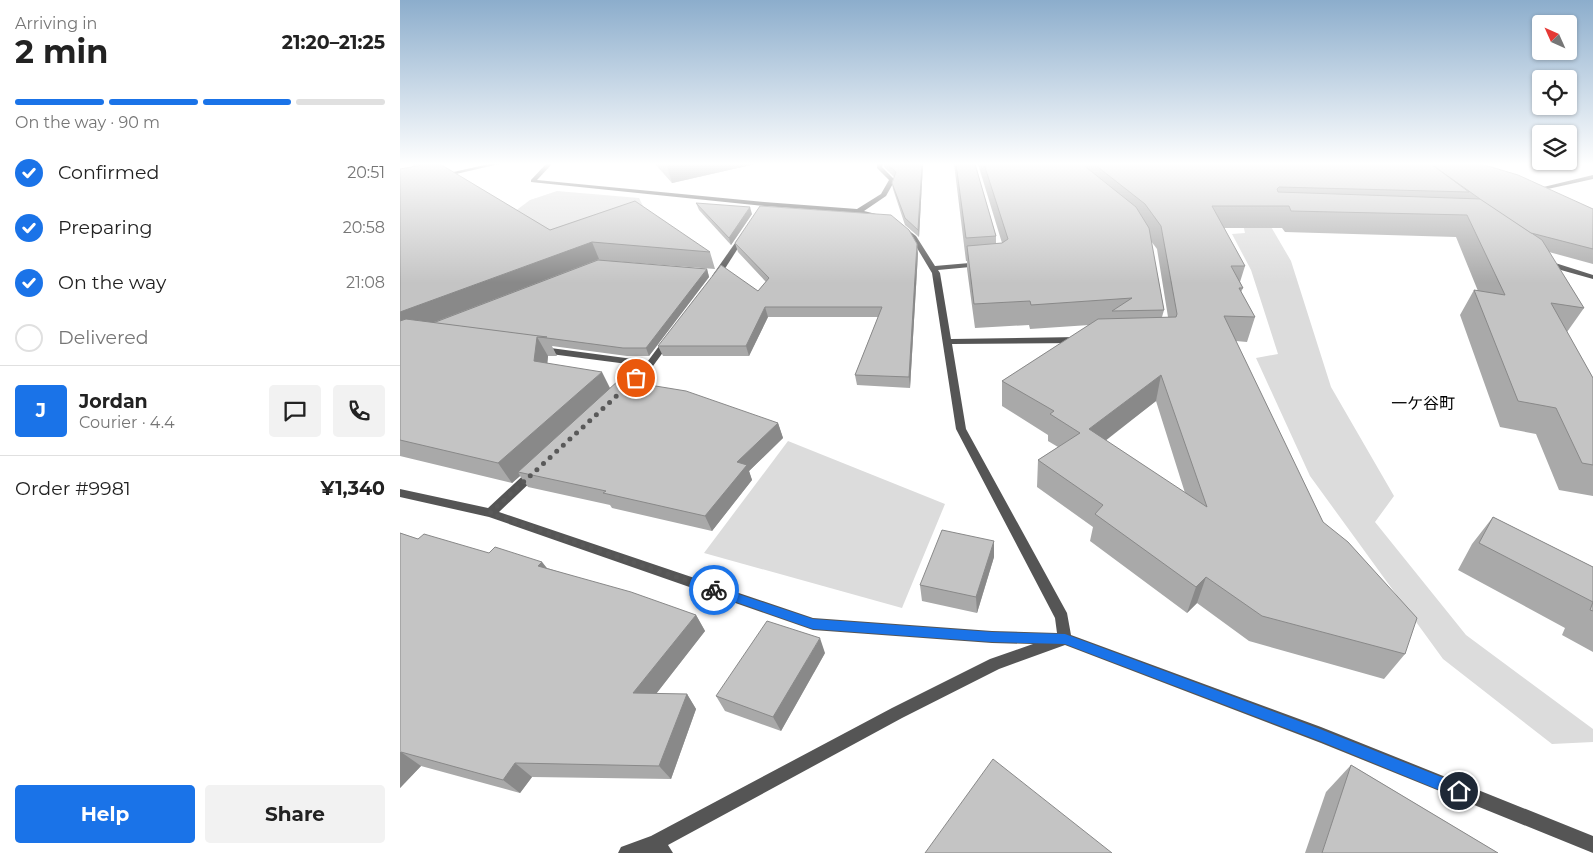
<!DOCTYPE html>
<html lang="en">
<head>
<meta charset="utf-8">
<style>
	body { margin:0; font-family:Montserrat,"Noto Sans JP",sans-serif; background:#f2f2f2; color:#222; height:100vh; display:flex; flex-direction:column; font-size:19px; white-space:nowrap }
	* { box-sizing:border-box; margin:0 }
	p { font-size:16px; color:#767676 }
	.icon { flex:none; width:28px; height:28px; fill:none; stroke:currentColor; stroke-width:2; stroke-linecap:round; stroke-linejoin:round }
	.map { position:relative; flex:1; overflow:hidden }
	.panel { display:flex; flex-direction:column; background:#fff; width:400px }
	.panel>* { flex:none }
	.needle { width:32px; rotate:315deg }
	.buttons { position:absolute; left:1132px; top:15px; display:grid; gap:10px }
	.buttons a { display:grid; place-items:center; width:45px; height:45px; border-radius:5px; background:#fff; box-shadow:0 1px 4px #0004; font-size:25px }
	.pin { position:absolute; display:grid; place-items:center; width:42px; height:42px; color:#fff; margin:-21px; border:2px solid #fff; border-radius:50%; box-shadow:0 1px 5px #0007 }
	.courier { position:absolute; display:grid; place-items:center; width:50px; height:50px; margin:-25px; border:4px solid #1a73e8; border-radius:50%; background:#fff; color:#222; box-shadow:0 1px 6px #0007 }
	.head em { font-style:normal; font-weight:700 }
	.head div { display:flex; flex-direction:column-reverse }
	.head { display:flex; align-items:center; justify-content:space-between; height:85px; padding:0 15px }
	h1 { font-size:32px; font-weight:700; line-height:38px }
	.bar { display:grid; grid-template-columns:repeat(4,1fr); gap:8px 5px; align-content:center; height:60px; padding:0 15px }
	.bar i { height:6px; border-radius:4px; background:#e0e0e0 }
	.bar .selected { background:#1a73e8 }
	.bar p { grid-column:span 4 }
	.line { display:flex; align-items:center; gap:12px; padding:0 15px; border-top:1px solid #e0e0e0 }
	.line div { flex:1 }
	.round { display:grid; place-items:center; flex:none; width:52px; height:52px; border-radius:5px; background:#f2f2f2 }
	ol { padding:0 15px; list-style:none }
	li { display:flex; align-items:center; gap:15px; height:55px }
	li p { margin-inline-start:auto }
	li .icon { padding:5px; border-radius:50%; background:#1a73e8; color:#fff; stroke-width:4 }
	li:last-child { color:#767676 }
	li i { width:28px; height:28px; border:2px solid #e0e0e0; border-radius:50% }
	.button { display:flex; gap:10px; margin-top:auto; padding:10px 15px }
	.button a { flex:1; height:58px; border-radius:5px; background:#1a73e8; color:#fff; font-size:20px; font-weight:700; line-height:58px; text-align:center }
	.button a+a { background:#f2f2f2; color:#222 }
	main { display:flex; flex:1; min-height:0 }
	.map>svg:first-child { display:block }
</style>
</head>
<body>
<main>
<section class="panel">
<div class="head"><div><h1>2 min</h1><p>Arriving in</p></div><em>21:20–21:25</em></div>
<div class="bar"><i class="selected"></i><i class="selected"></i><i class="selected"></i><i></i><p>On the way · 90 m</p></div>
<ol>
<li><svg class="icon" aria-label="check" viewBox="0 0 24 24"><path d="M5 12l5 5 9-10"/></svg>Confirmed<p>20:51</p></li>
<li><svg class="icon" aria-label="check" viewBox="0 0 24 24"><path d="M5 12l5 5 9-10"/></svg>Preparing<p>20:58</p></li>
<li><svg class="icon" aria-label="check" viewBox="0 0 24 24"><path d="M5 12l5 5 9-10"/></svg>On the way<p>21:08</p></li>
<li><i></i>Delivered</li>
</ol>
<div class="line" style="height:90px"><b class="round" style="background:#1a73e8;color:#fff">J</b><div><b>Jordan</b><p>Courier · 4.4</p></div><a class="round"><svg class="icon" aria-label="chat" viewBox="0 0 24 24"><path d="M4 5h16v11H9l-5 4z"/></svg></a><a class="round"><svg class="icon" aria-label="phone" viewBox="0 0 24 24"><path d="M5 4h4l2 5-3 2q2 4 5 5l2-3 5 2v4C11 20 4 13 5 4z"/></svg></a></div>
<div class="line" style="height:65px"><div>Order #9981</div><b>¥1,340</b></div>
<div class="button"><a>Help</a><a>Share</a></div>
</section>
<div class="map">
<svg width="1193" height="853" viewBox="0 0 1193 853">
	<rect width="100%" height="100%" fill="#fff"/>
	<g fill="#dcdcdc">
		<path d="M 157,191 L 239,198 L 244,208 L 0,298 L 130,200 Z"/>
		<path d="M 852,194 L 891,261 L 931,387 L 994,496 L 975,522 L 1066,635 L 1193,729 L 1193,742 L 1152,744 L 1043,659 L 910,476 L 856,358 L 878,354 L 851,270 L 832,234 L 845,233 L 837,198 Z"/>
		<path d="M 388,441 L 545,504 L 502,608 L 304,553 Z"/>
	</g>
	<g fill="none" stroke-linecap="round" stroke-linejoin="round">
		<g fill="#555" fill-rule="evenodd">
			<path d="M 89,164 L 99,164 L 43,177 L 40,175 Z"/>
			<path d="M 146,164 L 152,164 L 137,180 L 364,202 L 457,209 L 481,194 L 489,180 L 477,168 L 477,164 L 483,164 L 482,167 L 495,180 L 486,196 L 464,211 L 484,216 L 485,217 L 482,219 L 458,213 L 364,206 L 131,182 L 131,180 Z"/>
			<path d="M 1193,175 L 1193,179 L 1134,192 L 1131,190 Z"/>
			<path d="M 503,226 L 516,236 L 535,266 L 581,262 L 585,264 L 581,266 L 538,270 L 540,273 L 551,339 L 679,337 L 683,340 L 679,343 L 552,344 L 566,429 L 667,613 L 671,635 L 921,727 L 1193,836 L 1193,853 L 921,743 L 665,645 L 599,669 L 502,718 L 268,845 L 273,853 L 218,853 L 221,847 L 251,836 L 492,708 L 590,659 L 633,644 L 592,643 L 413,630 L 89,517 L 0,497 L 0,489 L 88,508 L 129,470 L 137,470 L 138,473 L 137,476 L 99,512 L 413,618 L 592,631 L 657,633 L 655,618 L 556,429 L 532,273 L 511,238 L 500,228 Z"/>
			<path d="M 342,233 L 347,234 L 319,278 L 313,278 L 312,276 Z"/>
			<path d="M 1143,261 L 1149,261 L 1193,275 L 1193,279 L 1143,265 Z"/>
			<path d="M 268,337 L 272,340 L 253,366 L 226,392 L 223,393 L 218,390 L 220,388 L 243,366 L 143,353 L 139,350 L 143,347 L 248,361 L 265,338 Z"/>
		</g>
	</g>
	<g fill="#a9a9a9" fill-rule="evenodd">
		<path d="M 255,164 L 355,164 L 272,183 Z"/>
		<path d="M 484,164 L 523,164 L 519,237 L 505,225 L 493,189 L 492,183 L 494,177 L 484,167 Z"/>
		<path d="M 554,164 L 575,164 L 596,236 L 596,243 L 602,243 L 578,164 L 1081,164 L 1193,209 L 1193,264 L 1149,252 L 1184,308 L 1167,332 L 1193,378 L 1193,496 L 1159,490 L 1136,434 L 1100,427 L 1060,315 L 1074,290 L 1078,291 L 1056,237 L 885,232 L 882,228 L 824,228 L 845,266 L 840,282 L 843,288 L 841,292 L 855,317 L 847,342 L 836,341 L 923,522 L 1005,654 L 984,679 L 849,641 L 797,603 L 787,613 L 690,541 L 693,527 L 637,487 L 638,460 L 658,447 L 648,441 L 648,435 L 602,406 L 602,381 L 689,325 L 630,329 L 629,325 L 575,328 L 567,269 L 567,261 L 566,261 ZM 751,241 L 757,249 L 768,317 L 762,317 L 764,310 ZM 756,401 L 785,493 L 705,440 Z"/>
		<path d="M 0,169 L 150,230 L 310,252 L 315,269 L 198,260 L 307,269 L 309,277 L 249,356 L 227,356 L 152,346 L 157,356 L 148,356 L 147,363 L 210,388 L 378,423 L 383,438 L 349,471 L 352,480 L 312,531 L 212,508 L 210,505 L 128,487 L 120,476 L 112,483 L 0,456 Z"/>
		<path d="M 296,203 L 352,214 L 331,245 L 299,210 Z"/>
		<path d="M 335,243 L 518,253 L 510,388 L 457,385 L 455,375 L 478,317 L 368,317 L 349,356 L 263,356 L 258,346 L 358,291 L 366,282 L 338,252 Z"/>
		<path d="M 1093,517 L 1193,567 L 1193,652 L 1162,635 L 1165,628 L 1058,570 L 1072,544 Z"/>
		<path d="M 0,533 L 18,539 L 89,553 L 142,562 L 147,568 L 296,615 L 305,631 L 256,694 L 287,694 L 296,709 L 271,779 L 132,777 L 120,793 L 21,766 L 0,788 Z"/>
		<path d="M 594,541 L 594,557 L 577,613 L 522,601 L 520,585 Z"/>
		<path d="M 425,653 L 381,731 L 325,711 L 316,696 Z"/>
		<path d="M 951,765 L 1098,853 L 905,853 L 926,792 Z"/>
	</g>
	<g fill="#898989">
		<path d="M 273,164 L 355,164 L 272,183 L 267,165 Z"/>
		<path d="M 522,164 L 523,164 L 519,237 L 518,230 Z"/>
		<path d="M 350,207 L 352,214 L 331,245 L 329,238 Z"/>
		<path d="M 192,242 L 199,259 L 0,335 L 0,312 Z"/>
		<path d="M 517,244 L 518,253 L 510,388 L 509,377 Z"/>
		<path d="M 307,269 L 309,277 L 249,356 L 246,348 Z"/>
		<path d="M 365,307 L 368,317 L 349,356 L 346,346 Z"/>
		<path d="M 137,337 L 148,356 L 146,380 L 134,361 Z"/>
		<path d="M 202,372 L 212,392 L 118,472 L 120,476 L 112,483 L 98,463 Z"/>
		<path d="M 761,375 L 756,401 L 686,456 L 689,429 Z"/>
		<path d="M 378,423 L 383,438 L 349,471 L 352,480 L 312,531 L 305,516 L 337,462 Z"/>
		<path d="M 594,541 L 594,557 L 577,613 L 576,597 Z"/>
		<path d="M 142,562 L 154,578 L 138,566 Z"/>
		<path d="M 806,577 L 797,603 L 787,613 L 796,587 Z"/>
		<path d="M 296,615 L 305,631 L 245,708 L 233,693 Z"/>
		<path d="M 420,638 L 425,653 L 381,731 L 373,717 Z"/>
		<path d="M 287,694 L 296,709 L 271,779 L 259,766 Z"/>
		<path d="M 1,752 L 21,766 L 0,788 L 0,753 Z"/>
		<path d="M 115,763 L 132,777 L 120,793 L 103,780 Z"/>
	</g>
	<g fill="#c4c4c4" stroke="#898989" fill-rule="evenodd">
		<path d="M 16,164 L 30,164 L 12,167 Z"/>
		<path d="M 30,164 L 40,164 L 150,230 L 235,201 L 310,252 L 192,242 L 0,312 L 0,169 Z"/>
		<path d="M 487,164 L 522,164 L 518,230 L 505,218 L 492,183 L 496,172 Z"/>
		<path d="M 556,164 L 575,164 L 596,236 L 566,238 Z"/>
		<path d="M 584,164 L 682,164 L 736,207 L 749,228 L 764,310 L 712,311 L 732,298 L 631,305 L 630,301 L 574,304 L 567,246 L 602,243 L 608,239 Z"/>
		<path d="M 694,164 L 1031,164 L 1069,192 L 879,187 L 877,189 L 878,192 L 1081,199 L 1142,240 L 1184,308 L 1151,303 L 1193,378 L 1193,465 L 1182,463 L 1156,408 L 1118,401 L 1074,290 L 1105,295 L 1067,215 L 891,211 L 889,206 L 812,206 L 845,266 L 831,266 L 843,288 L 839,288 L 855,317 L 824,316 L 923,522 L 948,542 L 1017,618 L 1005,654 L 862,616 L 806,577 L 796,587 L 695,514 L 703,505 L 638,460 L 680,433 L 650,414 L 654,411 L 602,381 L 698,319 L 776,317 L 777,314 L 761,226 L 745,204 ZM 761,375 L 807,507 L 689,429 Z"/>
		<path d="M 1031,164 L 1081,164 L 1118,175 L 1193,209 L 1193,249 L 1131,233 L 1080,199 Z"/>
		<path d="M 296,203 L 350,207 L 329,238 Z"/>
		<path d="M 360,206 L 491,215 L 509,230 L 517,244 L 509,377 L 455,375 L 482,307 L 365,307 L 346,346 L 258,346 L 321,265 L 358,291 L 369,278 L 335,243 Z"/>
		<path d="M 198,260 L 307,269 L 246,348 L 223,348 L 33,323 Z"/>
		<path d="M 6,319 L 147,337 L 137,337 L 134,361 L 202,372 L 98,463 L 0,440 L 0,321 Z"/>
		<path d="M 219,380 L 286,391 L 378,423 L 337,462 L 347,465 L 305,516 L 203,493 L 206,491 L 118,472 Z"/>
		<path d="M 1093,517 L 1193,567 L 1193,611 L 1190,610 L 1193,602 L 1079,543 Z"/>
		<path d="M 542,530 L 594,541 L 576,597 L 520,585 Z"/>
		<path d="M 0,533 L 18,539 L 24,534 L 89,553 L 95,547 L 142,562 L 138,566 L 231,592 L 296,615 L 233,693 L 287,694 L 259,766 L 115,763 L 103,780 L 1,752 L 0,753 Z"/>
		<path d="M 367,621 L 420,638 L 373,717 L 316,696 Z"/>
		<path d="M 593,759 L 712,853 L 525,853 Z"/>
		<path d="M 951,765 L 1098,853 L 922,853 Z"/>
	</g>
	<linearGradient id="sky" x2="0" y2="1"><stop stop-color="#8cadcc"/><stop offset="0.58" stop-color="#fff"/><stop offset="1" stop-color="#fff" stop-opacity="0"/></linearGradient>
	<rect width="1193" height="283" fill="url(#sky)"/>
	<path fill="#1a73e8" d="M 314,586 L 413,619 L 592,632 L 665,634 L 920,729 L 1064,786 L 1066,791 L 1064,796 L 1059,798 L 920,741 L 665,644 L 592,642 L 413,629 L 310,593 L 309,590 L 310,587 Z"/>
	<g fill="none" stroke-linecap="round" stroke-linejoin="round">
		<path stroke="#595959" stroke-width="5" stroke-dasharray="0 9" d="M 236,378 L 90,513 L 314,590"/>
	</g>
	<g text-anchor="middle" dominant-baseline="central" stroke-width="5" stroke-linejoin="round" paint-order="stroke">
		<g font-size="16" fill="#000" stroke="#fff">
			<text x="1023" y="403">一ケ谷町</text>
		</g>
	</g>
</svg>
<div class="buttons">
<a><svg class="needle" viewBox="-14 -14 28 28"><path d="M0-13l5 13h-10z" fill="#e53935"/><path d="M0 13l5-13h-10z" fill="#767676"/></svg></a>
<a><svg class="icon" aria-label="locate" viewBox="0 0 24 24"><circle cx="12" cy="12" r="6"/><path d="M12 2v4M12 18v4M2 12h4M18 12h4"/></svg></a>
<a><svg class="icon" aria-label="layers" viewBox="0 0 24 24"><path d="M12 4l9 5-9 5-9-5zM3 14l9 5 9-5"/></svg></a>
</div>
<div class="pin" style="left:236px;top:378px;background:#ea580c"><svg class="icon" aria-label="bag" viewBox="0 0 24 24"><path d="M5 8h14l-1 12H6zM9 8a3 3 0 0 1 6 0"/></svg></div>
<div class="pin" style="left:1059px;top:791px;background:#1f2937"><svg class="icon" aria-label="home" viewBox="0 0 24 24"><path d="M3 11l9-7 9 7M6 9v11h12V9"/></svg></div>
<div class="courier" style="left:314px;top:590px"><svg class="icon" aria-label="bike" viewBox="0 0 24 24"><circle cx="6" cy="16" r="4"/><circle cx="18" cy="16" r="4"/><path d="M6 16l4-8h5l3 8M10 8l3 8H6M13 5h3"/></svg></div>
</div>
</main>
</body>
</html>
